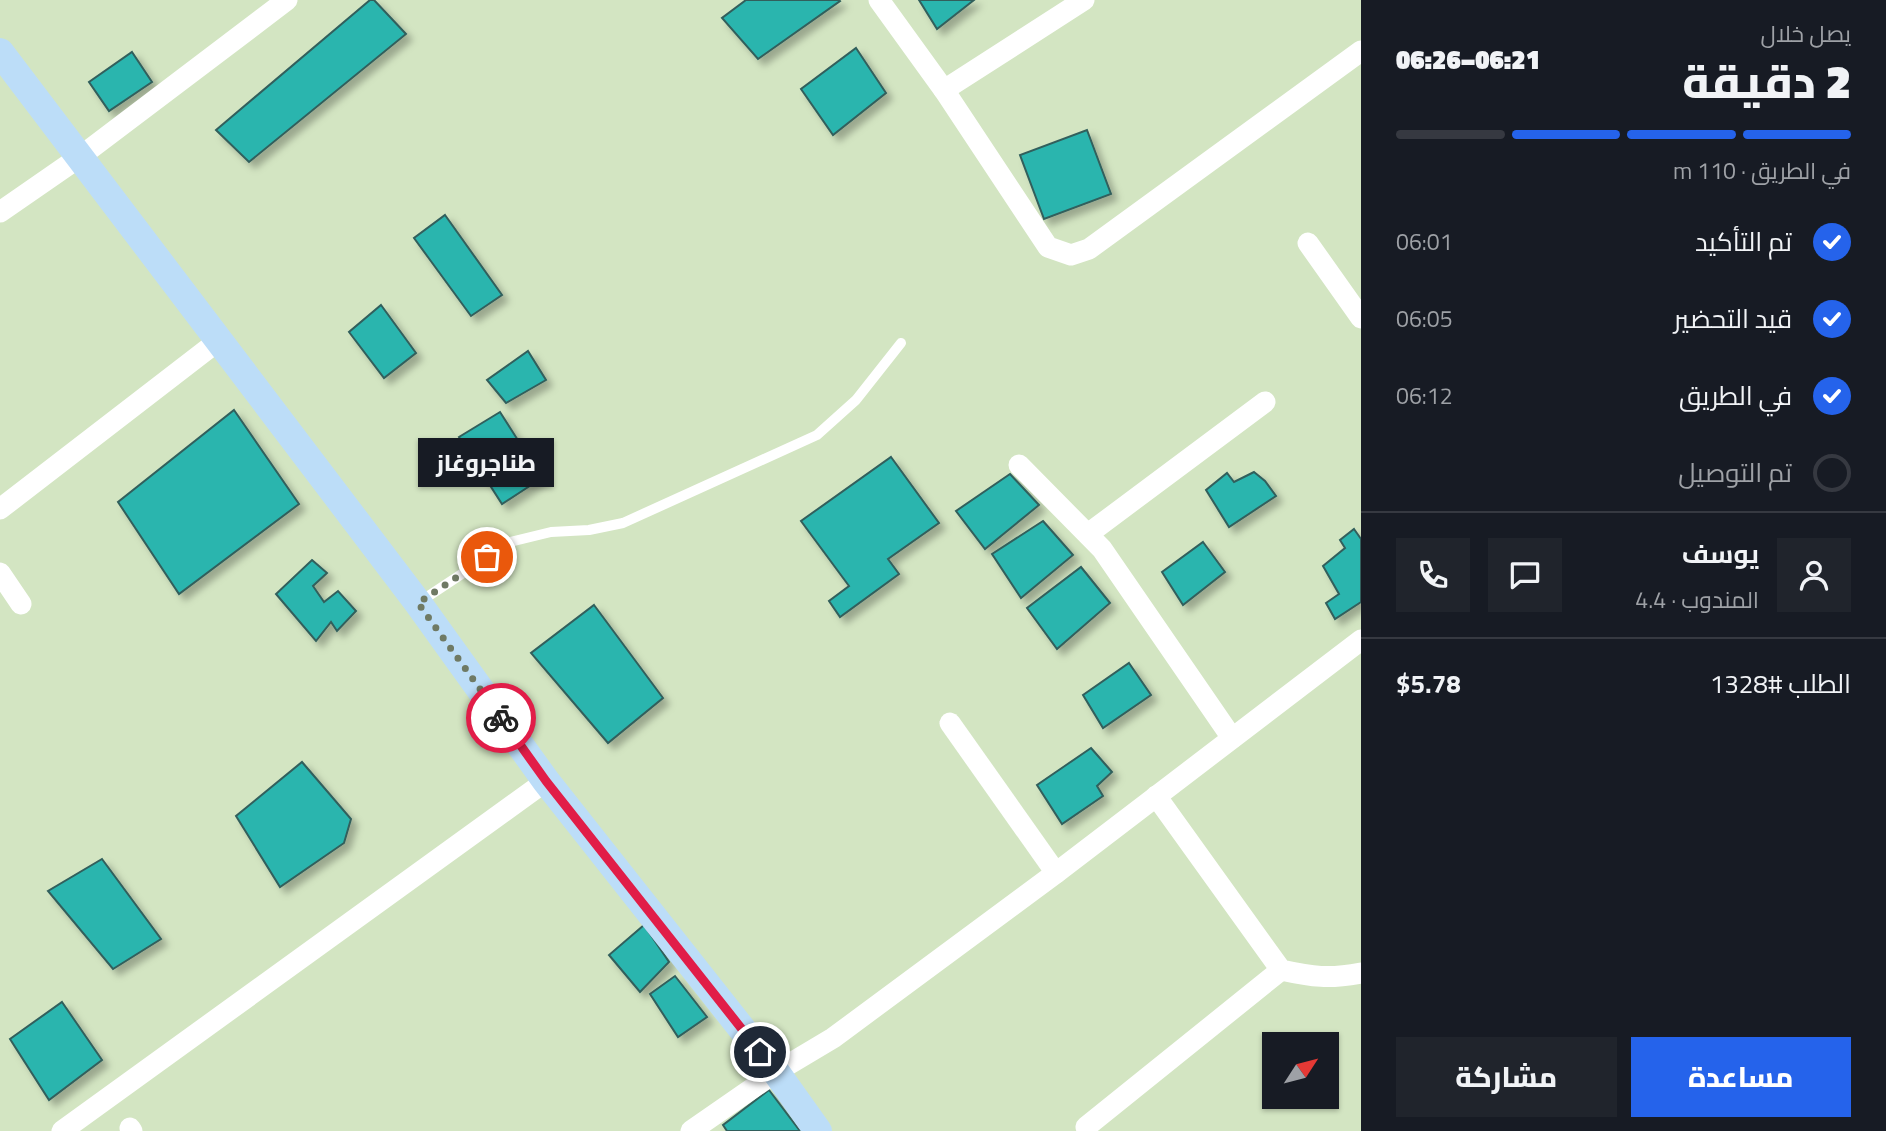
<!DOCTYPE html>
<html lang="ar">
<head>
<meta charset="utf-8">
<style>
	body { margin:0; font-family:"Titillium Web",Cairo,sans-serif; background:#20242c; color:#f1f3f6; direction:rtl; height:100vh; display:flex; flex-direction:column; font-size:26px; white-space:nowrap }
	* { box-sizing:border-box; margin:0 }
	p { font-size:23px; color:#9ea1a6 }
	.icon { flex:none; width:38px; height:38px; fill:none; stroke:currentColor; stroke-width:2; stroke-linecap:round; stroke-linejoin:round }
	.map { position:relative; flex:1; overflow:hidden; direction:ltr }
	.sheet { display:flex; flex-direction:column; background:#171b24; width:525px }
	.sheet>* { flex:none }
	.needle { width:46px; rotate:54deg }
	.fabs { position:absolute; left:1262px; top:1032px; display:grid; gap:14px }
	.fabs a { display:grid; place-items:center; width:77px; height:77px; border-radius:0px; background:#171b24; box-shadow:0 2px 5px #0004; font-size:35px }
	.pin { position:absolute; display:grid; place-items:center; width:60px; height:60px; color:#fff; margin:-30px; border:4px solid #fff; border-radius:50%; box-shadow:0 2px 7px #0007 }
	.courier { position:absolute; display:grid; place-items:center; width:70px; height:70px; margin:-35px; border:5px solid #e11d48; border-radius:50%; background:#fff; color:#222; box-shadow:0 2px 9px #0007 }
	.bubble { position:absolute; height:49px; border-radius:0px; background:#171b24; box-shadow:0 2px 5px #0004; font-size:23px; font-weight:800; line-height:49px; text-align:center; direction:rtl }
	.overview em { font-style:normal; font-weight:800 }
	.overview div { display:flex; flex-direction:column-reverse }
	.overview { display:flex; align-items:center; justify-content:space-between; height:119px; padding:0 35px }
	h1 { font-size:46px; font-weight:800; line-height:52px }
	.bar { display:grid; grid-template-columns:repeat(4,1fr); gap:10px 7px; align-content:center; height:84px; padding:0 35px }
	.bar i { height:9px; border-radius:5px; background:#363941 }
	.bar .current { background:#2563eb }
	.bar p { grid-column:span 4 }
	.line { display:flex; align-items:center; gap:18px; padding:0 35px; border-top:2px solid #363941 }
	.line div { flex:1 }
	.round { display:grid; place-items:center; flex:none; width:74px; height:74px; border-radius:0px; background:#20242c }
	ol { padding:0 35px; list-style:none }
	li { display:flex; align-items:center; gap:21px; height:77px }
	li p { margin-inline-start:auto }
	li .icon { padding:7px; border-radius:50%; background:#2563eb; color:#fff; stroke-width:4 }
	li:last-child { color:#9ea1a6 }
	li i { width:38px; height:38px; border:4px solid #363941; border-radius:50% }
	.action { display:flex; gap:14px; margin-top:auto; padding:14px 35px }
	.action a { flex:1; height:80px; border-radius:0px; background:#2563eb; color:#fff; font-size:28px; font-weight:800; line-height:80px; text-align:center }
	.action a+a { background:#20242c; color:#f1f3f6 }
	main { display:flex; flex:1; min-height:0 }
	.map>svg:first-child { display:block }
</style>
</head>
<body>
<main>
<section class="sheet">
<div class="overview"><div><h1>2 دقيقة</h1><p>يصل خلال</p></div><em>06:21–06:26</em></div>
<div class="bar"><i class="current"></i><i class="current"></i><i class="current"></i><i></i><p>في الطريق · 110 m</p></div>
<ol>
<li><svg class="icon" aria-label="check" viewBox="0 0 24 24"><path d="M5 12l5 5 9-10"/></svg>تم التأكيد<p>06:01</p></li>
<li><svg class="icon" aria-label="check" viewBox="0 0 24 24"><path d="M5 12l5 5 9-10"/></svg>قيد التحضير<p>06:05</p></li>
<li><svg class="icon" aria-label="check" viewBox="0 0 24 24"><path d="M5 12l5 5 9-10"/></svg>في الطريق<p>06:12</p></li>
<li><i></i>تم التوصيل</li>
</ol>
<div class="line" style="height:126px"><a class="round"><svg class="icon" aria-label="person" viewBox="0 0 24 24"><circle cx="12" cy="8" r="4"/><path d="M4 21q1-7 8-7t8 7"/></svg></a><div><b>يوسف</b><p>المندوب · 4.4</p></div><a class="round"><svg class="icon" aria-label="chat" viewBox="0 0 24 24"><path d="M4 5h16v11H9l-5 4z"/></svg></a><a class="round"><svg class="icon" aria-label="phone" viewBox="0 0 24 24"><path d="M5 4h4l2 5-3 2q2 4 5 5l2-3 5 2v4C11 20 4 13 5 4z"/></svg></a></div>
<div class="line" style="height:91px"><div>الطلب #1328</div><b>$5.78</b></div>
<div class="action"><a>مساعدة</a><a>مشاركة</a></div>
</section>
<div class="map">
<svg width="1361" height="1131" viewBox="0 0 1361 1131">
	<defs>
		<filter id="shadow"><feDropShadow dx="6" dy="6" stdDeviation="3.5" flood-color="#0004"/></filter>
	</defs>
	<rect width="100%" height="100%" fill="#d3e5c2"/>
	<g fill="#2ab5ae" stroke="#315f5c" stroke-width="2" filter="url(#shadow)">
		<path d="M 370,0 L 374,0 L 406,34 L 249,162 L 216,130 Z"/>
		<path d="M 746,0 L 839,0 L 840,1 L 758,59 L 722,18 Z"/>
		<path d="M 919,0 L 974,0 L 937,29 Z"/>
		<path d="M 856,48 L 886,93 L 833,135 L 801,89 Z"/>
		<path d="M 132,52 L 152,82 L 109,111 L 89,82 Z"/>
		<path d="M 1087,130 L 1111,194 L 1044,219 L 1020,155 Z"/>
		<path d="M 445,215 L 502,295 L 471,316 L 414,238 Z"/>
		<path d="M 381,305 L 416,353 L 384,378 L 349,332 Z"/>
		<path d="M 528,351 L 546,380 L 506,403 L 487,380 Z"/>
		<path d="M 234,410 L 299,504 L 179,594 L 118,502 Z"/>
		<path d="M 500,412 L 542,478 L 502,504 L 459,437 Z"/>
		<path d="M 891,457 L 939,523 L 888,559 L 899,574 L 840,617 L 829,601 L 849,586 L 801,521 Z"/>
		<path d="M 1254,472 L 1265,481 L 1276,496 L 1229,527 L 1206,490 L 1227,473 L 1234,482 Z"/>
		<path d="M 1010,474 L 1039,505 L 985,549 L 956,511 Z"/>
		<path d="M 1043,521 L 1073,555 L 1021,598 L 992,554 Z"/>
		<path d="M 1354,529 L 1361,539 L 1361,602 L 1335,619 L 1326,603 L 1339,594 L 1323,566 L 1345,548 L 1340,540 Z"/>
		<path d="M 1203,542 L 1225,572 L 1183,605 L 1162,572 Z"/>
		<path d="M 312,560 L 327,573 L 313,586 L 324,602 L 338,591 L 356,611 L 337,631 L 331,622 L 316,641 L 276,594 Z"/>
		<path d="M 1081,567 L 1110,603 L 1057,649 L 1027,608 Z"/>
		<path d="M 594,605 L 663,698 L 608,743 L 531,653 Z"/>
		<path d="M 1129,663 L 1151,695 L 1103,728 L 1083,695 Z"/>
		<path d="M 1091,748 L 1112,772 L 1097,786 L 1103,796 L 1062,824 L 1037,785 Z"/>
		<path d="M 302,762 L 351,819 L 344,843 L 280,887 L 236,816 Z"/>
		<path d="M 102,859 L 161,939 L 113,969 L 48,891 Z"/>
		<path d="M 644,925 L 669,962 L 640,992 L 609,955 Z"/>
		<path d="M 675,976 L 707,1017 L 678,1037 L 650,994 Z"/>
		<path d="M 62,1002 L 102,1060 L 49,1100 L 10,1039 Z"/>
		<path d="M 769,1090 L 800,1131 L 727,1131 L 723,1125 Z"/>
	</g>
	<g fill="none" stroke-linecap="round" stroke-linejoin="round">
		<path stroke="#fff" stroke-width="10" d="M 418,603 L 510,542 L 551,532 L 589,530 L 623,523 L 817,435 L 856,400 L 901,343"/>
		<g stroke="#fff" stroke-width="21">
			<path d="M 879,0 L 944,90 L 1048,247 L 1071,255 L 1089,249 L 1361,51"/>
			<path d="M 944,90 L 1084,0"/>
			<path d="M 0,212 L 81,156 L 287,0"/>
			<path d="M 1308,243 L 1361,318"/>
			<path d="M 1019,465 L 1102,549 L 1232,738"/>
			<path d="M 0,509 L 218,341"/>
			<path d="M 1088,534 L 1265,402"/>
			<path d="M 0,573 L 21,604"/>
			<path d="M 950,723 L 1056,873"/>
			<path d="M 1156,796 L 1281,970 C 1313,977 1329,979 1361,973"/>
			<path d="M 1086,1127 L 1281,970"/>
			<path d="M 130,1128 L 132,1131"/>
			<path d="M 62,1131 L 546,781"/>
			<path d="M 691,1131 L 776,1072 L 833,1038 L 1056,873 L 1361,640"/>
		</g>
		<path stroke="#bcddf8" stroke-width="28" d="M 0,52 L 418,603 L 546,781 L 776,1072 L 818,1131"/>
	</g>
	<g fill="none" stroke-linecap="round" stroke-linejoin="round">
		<path stroke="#6f7a64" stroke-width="7" stroke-dasharray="0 12.6" d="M 487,557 L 418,603 L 501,718"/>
		<path stroke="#e11d48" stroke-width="9" d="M 501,718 L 546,781 L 760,1052"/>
	</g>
</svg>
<div class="fabs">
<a><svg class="needle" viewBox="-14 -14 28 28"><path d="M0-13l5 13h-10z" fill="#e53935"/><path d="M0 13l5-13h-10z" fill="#9ea1a6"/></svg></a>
</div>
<div class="pin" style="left:487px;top:557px;background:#ea580c"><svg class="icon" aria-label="bag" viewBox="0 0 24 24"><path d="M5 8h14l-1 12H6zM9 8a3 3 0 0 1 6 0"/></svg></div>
<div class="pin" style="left:760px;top:1052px;background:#1f2937"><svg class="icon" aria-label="home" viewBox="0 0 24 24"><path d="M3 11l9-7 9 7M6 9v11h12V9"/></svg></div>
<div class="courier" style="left:501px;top:718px"><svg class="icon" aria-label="bike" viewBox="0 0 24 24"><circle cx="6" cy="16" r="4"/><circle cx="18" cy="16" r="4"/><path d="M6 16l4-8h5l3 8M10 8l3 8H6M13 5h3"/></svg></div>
<div class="bubble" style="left:418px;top:438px;width:136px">طناجروغاز</div>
</div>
</main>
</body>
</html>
